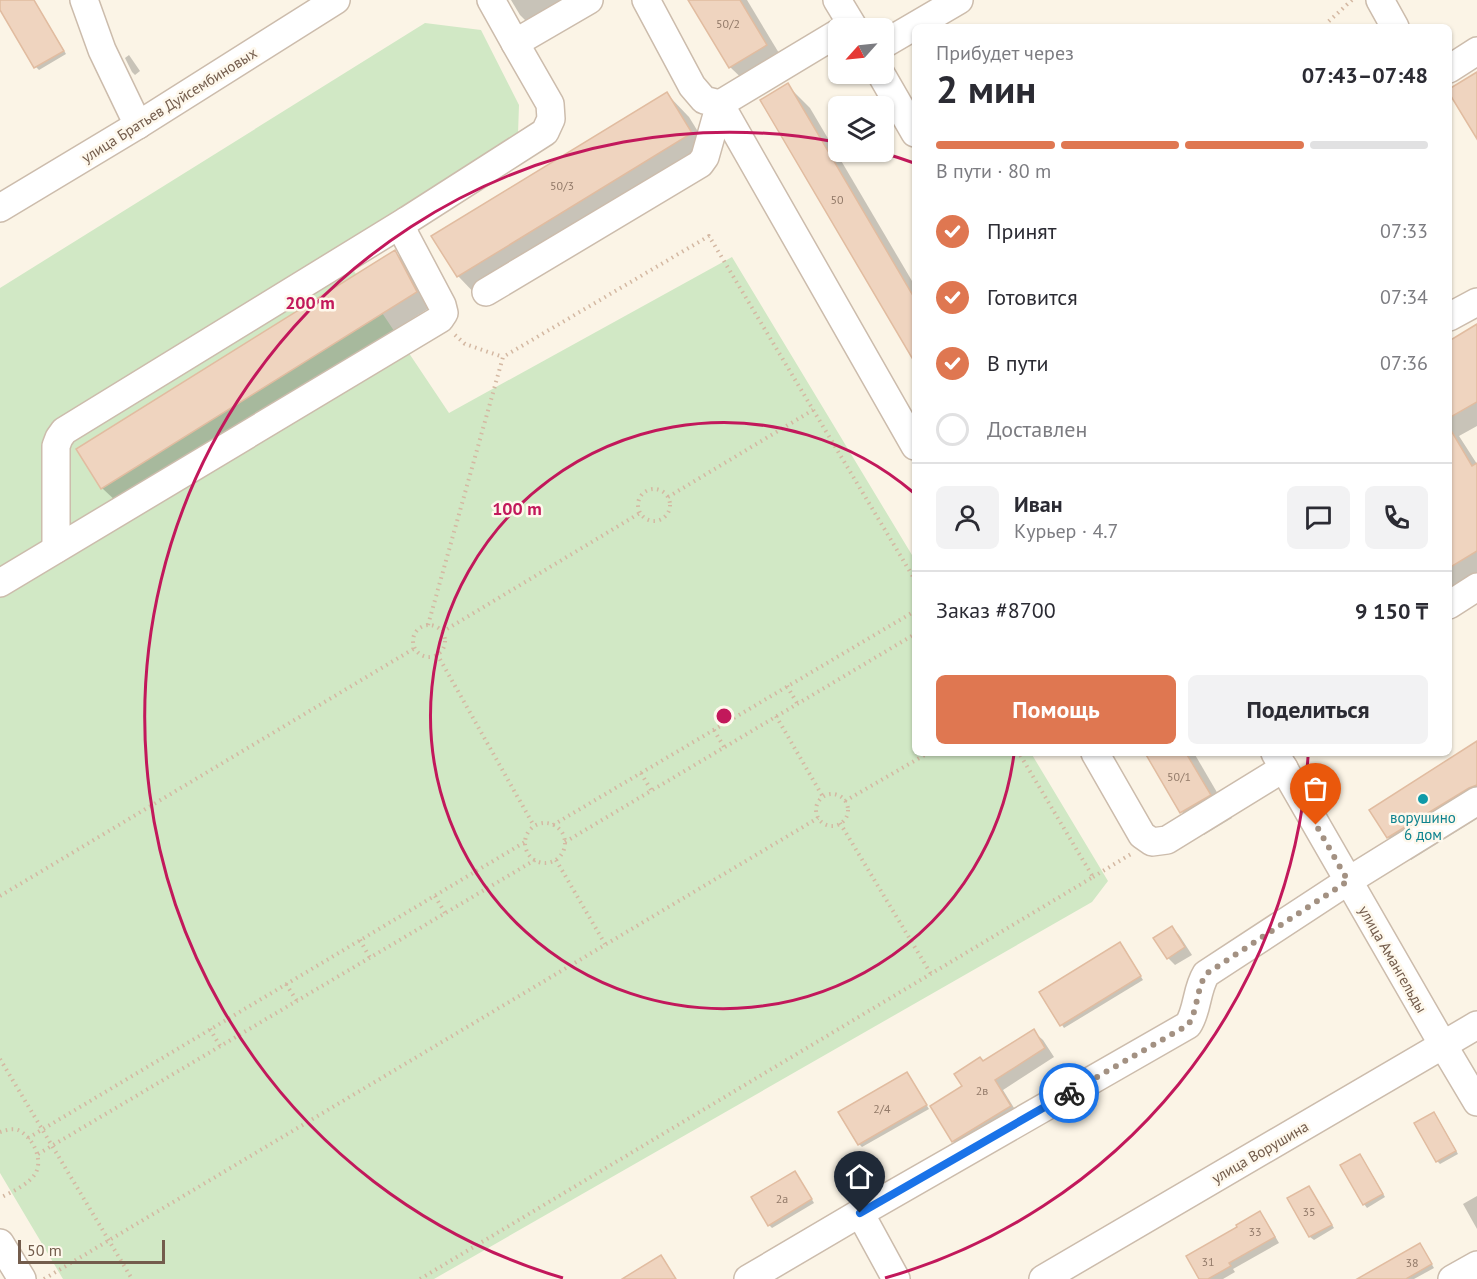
<!DOCTYPE html>
<html lang="ru">
<head>
<meta charset="utf-8">
<style>
	body { margin:0; font-family:"PT Sans",sans-serif; background:#f2f2f3; color:#2b2b33; height:100vh; display:flex; flex-direction:column; font-size:22px; white-space:nowrap }
	* { box-sizing:border-box; margin:0 }
	p { font-size:20px; color:#7c7c81 }
	.icon { flex:none; width:33px; height:33px; fill:none; stroke:currentColor; stroke-width:2; stroke-linecap:round; stroke-linejoin:round }
	.map { position:relative; flex:1; overflow:hidden }
	.details { position:absolute; left:912px; top:24px; width:540px; height:732px; display:flex; flex-direction:column; background:#fff; border-radius:9px; box-shadow:0 2px 4px #0004 }
	.details>* { flex:none }
	.needle { width:39px; rotate:243deg }
	.fabs { position:absolute; left:828px; top:18px; display:grid; gap:12px }
	.fabs a { display:grid; place-items:center; width:66px; height:66px; border-radius:9px; background:#fff; box-shadow:0 2px 4px #0004; font-size:30px }
	.scale { position:absolute; left:18px; bottom:15px; width:147px; box-sizing:border-box; padding-left:6px; border:3px solid #735c4c; border-top:0; font-size:16px; line-height:21px; white-space:nowrap; color:#735c4c; -webkit-text-stroke:4px #fef8ec; paint-order:stroke }
	.pin { position:absolute; display:grid; place-items:center; width:51px; height:51px; color:#fff; margin:-62px -26px; border-radius:50% 50% 50% 0; rotate:-45deg; box-shadow:0 0 6px #0007 }
	.pin .icon { rotate:45deg }
	.courier { position:absolute; display:grid; place-items:center; width:60px; height:60px; margin:-30px; border:4px solid #1a73e8; border-radius:50%; background:#fff; color:#222; box-shadow:0 2px 8px #0007 }
	.overview em { font-style:normal; font-weight:800 }
	.overview div { display:flex; flex-direction:column-reverse }
	.overview { display:flex; align-items:center; justify-content:space-between; height:102px; padding:0 24px }
	h1 { font-size:39px; font-weight:800; line-height:45px }
	.bar { display:grid; grid-template-columns:repeat(4,1fr); gap:9px 6px; align-content:center; height:72px; padding:0 24px }
	.bar i { height:8px; border-radius:4px; background:#e1e1e2 }
	.bar .active { background:#df7751 }
	.bar p { grid-column:span 4 }
	.line { display:flex; align-items:center; gap:15px; padding:0 24px; border-top:2px solid #e1e1e2 }
	.line div { flex:1 }
	.round { display:grid; place-items:center; flex:none; width:63px; height:63px; border-radius:9px; background:#f2f2f3 }
	ol { padding:0 24px; list-style:none }
	li { display:flex; align-items:center; gap:18px; height:66px }
	li p { margin-inline-start:auto }
	li .icon { padding:6px; border-radius:50%; background:#df7751; color:#fff; stroke-width:4 }
	li:last-child { color:#7c7c81 }
	li i { width:33px; height:33px; border:3px solid #e1e1e2; border-radius:50% }
	.button { display:flex; gap:12px; margin-top:auto; padding:12px 24px }
	.button a { flex:1; height:69px; border-radius:9px; background:#df7751; color:#fff; font-size:24px; font-weight:800; line-height:69px; text-align:center }
	.button a+a { background:#f2f2f3; color:#2b2b33 }
	.map>svg:first-child { display:block }
</style>
</head>
<body>
<div class="map">
<svg width="1477" height="1279" viewBox="0 0 1477 1279">
	<rect width="100%" height="100%" fill="#fbf4e6"/>
	<path fill="#d1e8c5" d="M 425,23 L 481,30 L 519,105 L 518,134 L 340,250 L 449,413 L 732,257 L 915,560 L 915,753 L 1031,753 L 1108,881 L 1092,902 L 434,1279 L 63,1279 L 0,1173 L 0,288 Z"/>
	<g fill="#0003">
		<path d="M 0,0 L 34,0 L 66,54 L 39,70 L 36,67 L 0,7 Z"/>
		<path d="M 511,0 L 604,0 L 542,37 L 520,15 Z"/>
		<path d="M 690,0 L 747,0 L 788,68 L 753,89 L 730,67 Z"/>
		<path d="M 129,55 L 140,71 L 135,75 L 132,72 L 125,58 Z"/>
		<path d="M 787,85 L 810,108 L 915,286 L 915,360 Z"/>
		<path d="M 667,94 L 689,117 L 713,156 L 480,299 L 458,276 Z"/>
		<path d="M 395,252 L 410,267 L 431,307 L 118,503 L 102,488 Z"/>
		<path d="M 1477,326 L 1477,426 L 1459,436 L 1477,464 L 1477,576 L 1449,589 L 1449,342 Z"/>
		<path d="M 1477,743 L 1477,819 L 1411,860 L 1388,837 L 1371,810 Z"/>
		<path d="M 1146,753 L 1194,753 L 1232,818 L 1204,835 L 1182,812 Z"/>
		<path d="M 1172,928 L 1179,935 L 1192,955 L 1175,965 L 1168,958 Z"/>
		<path d="M 1123,948 L 1143,980 L 1064,1028 L 1041,993 Z"/>
		<path d="M 1033,1031 L 1043,1040 L 1054,1057 L 1003,1090 L 1019,1116 L 962,1150 L 953,1141 L 964,1087 L 983,1062 Z"/>
		<path d="M 907,1074 L 929,1109 L 862,1147 L 859,1144 Z"/>
		<path d="M 1434,1114 L 1437,1117 L 1458,1154 L 1440,1164 L 1437,1161 Z"/>
		<path d="M 1360,1156 L 1363,1159 L 1385,1197 L 1367,1208 L 1364,1204 Z"/>
		<path d="M 798,1176 L 814,1203 L 772,1228 L 769,1225 Z"/>
		<path d="M 1309,1187 L 1312,1191 L 1334,1228 L 1314,1240 L 1310,1237 L 1289,1199 Z"/>
		<path d="M 1477,1196 L 1477,1229 L 1463,1204 Z"/>
		<path d="M 1260,1213 L 1265,1219 L 1279,1243 L 1233,1269 L 1235,1272 L 1223,1279 L 1201,1279 L 1239,1228 Z"/>
		<path d="M 1420,1245 L 1434,1268 L 1414,1279 L 1360,1279 Z"/>
	</g>
	<g fill="#efd4bf" stroke="#e1bca0" stroke-width="1.5">
		<path d="M 0,0 L 34,0 L 64,51 L 34,68 L 0,10 Z"/>
		<path d="M 688,0 L 740,0 L 767,45 L 729,68 Z"/>
		<path d="M 1477,72 L 1477,139 L 1449,93 L 1449,89 Z"/>
		<path d="M 788,83 L 915,299 L 915,363 L 760,100 Z"/>
		<path d="M 667,92 L 692,133 L 457,277 L 431,236 Z"/>
		<path d="M 395,250 L 417,292 L 101,489 L 76,449 Z"/>
		<path d="M 1477,324 L 1477,402 L 1449,418 L 1449,341 Z"/>
		<path d="M 1449,427 L 1472,466 L 1477,463 L 1477,551 L 1449,568 Z"/>
		<path d="M 1477,741 L 1477,785 L 1469,788 L 1387,838 L 1369,810 Z"/>
		<path d="M 1145,753 L 1186,753 L 1211,795 L 1180,813 Z"/>
		<path d="M 1172,926 L 1185,947 L 1167,959 L 1153,938 Z"/>
		<path d="M 1120,942 L 1141,976 L 1060,1026 L 1039,992 Z"/>
		<path d="M 1034,1029 L 1045,1048 L 995,1080 L 1011,1106 L 952,1142 L 930,1106 L 962,1086 L 954,1074 L 980,1057 L 983,1061 Z"/>
		<path d="M 907,1072 L 927,1105 L 858,1145 L 838,1112 Z"/>
		<path d="M 1434,1112 L 1456,1151 L 1436,1162 L 1414,1123 Z"/>
		<path d="M 1360,1154 L 1383,1194 L 1363,1205 L 1340,1165 Z"/>
		<path d="M 795,1171 L 812,1199 L 768,1226 L 751,1197 Z"/>
		<path d="M 1309,1186 L 1332,1225 L 1309,1237 L 1287,1198 Z"/>
		<path d="M 1260,1211 L 1275,1237 L 1229,1263 L 1231,1266 L 1208,1279 L 1199,1279 L 1186,1256 L 1237,1227 L 1236,1225 Z"/>
		<path d="M 1420,1243 L 1432,1264 L 1406,1279 L 1357,1279 Z"/>
		<path d="M 661,1255 L 676,1279 L 622,1279 Z"/>
	</g>
	<g fill="none" stroke-linecap="round" stroke-linejoin="round">
		<g stroke="#ccbcac" stroke-width="30">
			<g id="minor">
				<path d="M 84,0 L 102,50 L 138,125"/>
				<path d="M 491,0 L 515,43 L 589,0"/>
				<path d="M 837,0 L 854,28"/>
				<path d="M 1380,0 L 1395,27"/>
				<path d="M 838,33 L 720,104 L 915,446"/>
				<path d="M 884,44 L 959,0"/>
				<path d="M 1449,69 L 1477,51"/>
				<path d="M 881,74 L 915,133"/>
				<path d="M 0,208 L 138,125 L 336,0"/>
				<path d="M 486,292 L 700,164 L 705,157 L 720,104 L 704,100 L 692,86 L 646,0"/>
				<path d="M 1449,317 L 1477,302"/>
				<path d="M 56,549 L 56,446 L 59,438 L 64,431 L 406,221"/>
				<path d="M 0,583 L 440,319 L 444,313 L 442,305 L 406,237 L 403,229 L 406,221 L 545,132 L 551,119 L 550,104 L 515,43"/>
				<path d="M 1449,605 L 1477,587"/>
				<path d="M 1095,753 L 1142,835 L 1152,842 L 1167,840 L 1284,768"/>
				<path d="M 1275,753 L 1443,1045 L 1477,1102"/>
				<path d="M 860,1213 L 896,1279"/>
				<path d="M 0,1243 L 22,1279"/>
				<path d="M 748,1279 L 860,1213 L 1188,1025 C 1198,1010 1196,990 1206,974 L 1348,881 L 1477,801"/>
				<path d="M 1043,1279 L 1477,1025"/>
				<path d="M 1452,1279 L 1477,1265"/>
			</g>
		</g>
		<g stroke="#d4b8a2" stroke-width="4" stroke-dasharray="1.5 4.5" stroke-linecap="butt">
			<path d="M 1328,27 L 1328,22 L 1352,0"/>
			<path d="M 455,335 L 465,344 L 503,357"/>
			<circle cx="654" cy="505" r="16"/>
			<path d="M 668,497 L 813,410"/>
			<path d="M 428,625 L 503,357 L 709,236 L 915,580"/>
			<circle cx="429" cy="641" r="16"/>
			<path d="M 442,632 L 640,513"/>
			<path d="M 437,654 L 534,826"/>
			<path d="M 787,686 L 797,703"/>
			<path d="M 776,716 L 823,797"/>
			<path d="M 714,730 L 724,747"/>
			<path d="M 641,773 L 651,790"/>
			<circle cx="832" cy="810" r="16"/>
			<path d="M 845,801 L 928,753"/>
			<path d="M 840,823 L 931,974"/>
			<circle cx="545" cy="843" r="20"/>
			<path d="M 553,825 L 915,611"/>
			<path d="M 565,842 L 915,634"/>
			<path d="M 556,860 L 605,944"/>
			<path d="M 1093,877 L 1131,854"/>
			<path d="M 0,896 L 415,648"/>
			<path d="M 435,896 L 445,913"/>
			<path d="M 360,940 L 370,958"/>
			<path d="M 286,984 L 297,1001"/>
			<path d="M 210,1029 L 220,1046"/>
			<path d="M 0,1059 L 132,1279"/>
			<path d="M 0,1132 C 6,1130 12,1128 18,1130 C 33,1137 44,1160 35,1174 C 28,1185 11,1192 0,1198"/>
			<path d="M 28,1138 L 525,842"/>
			<path d="M 38,1154 L 535,860"/>
			<path d="M 44,1279 L 818,818"/>
			<path d="M 420,1279 L 1093,877 L 1019,753"/>
		</g>
		<use href="#minor" stroke="#fff" stroke-width="27"/>
	</g>
	<g fill="none" stroke-linecap="round" stroke-linejoin="round">
		<path stroke="#a39182" stroke-width="6" stroke-dasharray="0 10.8" d="M 1069,1093 L 1188,1025 C 1198,1010 1196,990 1206,974 L 1348,881 L 1316,825"/>
		<path stroke="#1a73e8" stroke-width="8" d="M 860,1213 L 1069,1093"/>
	</g>
	<g fill="none" stroke="#c2185b" stroke-width="3">
		<path d="M1014 754A293 293 0 1 1 914 493"/>
		<path d="M1308 757A585 585 0 0 1 885 1278M563 1278A585 585 0 0 1 836 142M880 152A585 585 0 0 1 914 163"/>
	</g>
	<circle fill="#0f9aa8" stroke="#fef8ec" stroke-width="2" cx="1423" cy="799" r="6"/>
	<g text-anchor="middle" dominant-baseline="central" stroke-width="5" stroke-linejoin="round" paint-order="stroke">
		<g font-size="12" fill="#927a69">
			<text x="728" y="23">50/2</text>
			<text x="562" y="185">50/3</text>
			<text x="837" y="199">50</text>
			<text x="1179" y="776">50/1</text>
			<text x="982" y="1090">2в</text>
			<text x="882" y="1108">2/4</text>
			<text x="782" y="1198">2а</text>
			<text x="1309" y="1211">35</text>
			<text x="1255" y="1231">33</text>
			<text x="1208" y="1261">31</text>
			<text x="1412" y="1262">38</text>
		</g>
		<g font-size="15" fill="#735c4c" stroke="#fef8ec">
			<text transform="translate(169 105) rotate(-32)">улица Братьев Дуйсембиновых</text>
			<text transform="translate(1393 959) rotate(60)">улица Амангельды</text>
			<text transform="translate(1260 1152) rotate(-30)">улица Ворушина</text>
		</g>
		<g font-size="15" fill="#0d838f" stroke="#fef8ec">
			<text x="1423" y="817">ворушино<tspan x="1423" dy="17">6 дом</tspan></text>
		</g>
	</g>
	<circle cx="724" cy="716" r="9" fill="#c2185b" stroke="#fef8ec" stroke-width="3"/>
	<g font-size="18" text-anchor="middle" font-weight="bold" fill="#c2185b" stroke="#fef8ec" stroke-width="5" stroke-linejoin="round" paint-order="stroke">
		<text x="310" y="309">200 m</text>
		<text x="517" y="515">100 m</text>
	</g>
</svg>
<div class="fabs">
<a><svg class="needle" viewBox="-14 -14 28 28"><path d="M0-13l5 13h-10z" fill="#e53935"/><path d="M0 13l5-13h-10z" fill="#7c7c81"/></svg></a>
<a><svg class="icon" aria-label="layers" viewBox="0 0 24 24"><path d="M12 4l9 5-9 5-9-5zM3 14l9 5 9-5"/></svg></a>
</div>
<div class="scale">50 m</div>
<div class="pin" style="left:1316px;top:825px;background:#ea580c"><svg class="icon" aria-label="bag" viewBox="0 0 24 24"><path d="M5 8h14l-1 12H6zM9 8a3 3 0 0 1 6 0"/></svg></div>
<div class="pin" style="left:860px;top:1213px;background:#1f2937"><svg class="icon" aria-label="home" viewBox="0 0 24 24"><path d="M3 11l9-7 9 7M6 9v11h12V9"/></svg></div>
<div class="courier" style="left:1069px;top:1093px"><svg class="icon" aria-label="bike" viewBox="0 0 24 24"><circle cx="6" cy="16" r="4"/><circle cx="18" cy="16" r="4"/><path d="M6 16l4-8h5l3 8M10 8l3 8H6M13 5h3"/></svg></div>
<section class="details">
<div class="overview"><div><h1>2 мин</h1><p>Прибудет через</p></div><em>07:43–07:48</em></div>
<div class="bar"><i class="active"></i><i class="active"></i><i class="active"></i><i></i><p>В пути · 80 m</p></div>
<ol>
<li><svg class="icon" aria-label="check" viewBox="0 0 24 24"><path d="M5 12l5 5 9-10"/></svg>Принят<p>07:33</p></li>
<li><svg class="icon" aria-label="check" viewBox="0 0 24 24"><path d="M5 12l5 5 9-10"/></svg>Готовится<p>07:34</p></li>
<li><svg class="icon" aria-label="check" viewBox="0 0 24 24"><path d="M5 12l5 5 9-10"/></svg>В пути<p>07:36</p></li>
<li><i></i>Доставлен</li>
</ol>
<div class="line" style="height:108px"><a class="round"><svg class="icon" aria-label="person" viewBox="0 0 24 24"><circle cx="12" cy="8" r="4"/><path d="M4 21q1-7 8-7t8 7"/></svg></a><div><b>Иван</b><p>Курьер · 4.7</p></div><a class="round"><svg class="icon" aria-label="chat" viewBox="0 0 24 24"><path d="M4 5h16v11H9l-5 4z"/></svg></a><a class="round"><svg class="icon" aria-label="phone" viewBox="0 0 24 24"><path d="M5 4h4l2 5-3 2q2 4 5 5l2-3 5 2v4C11 20 4 13 5 4z"/></svg></a></div>
<div class="line" style="height:78px"><div>Заказ #8700</div><b>9 150 ₸</b></div>
<div class="button"><a>Помощь</a><a>Поделиться</a></div>
</section>
</div>
</body>
</html>
